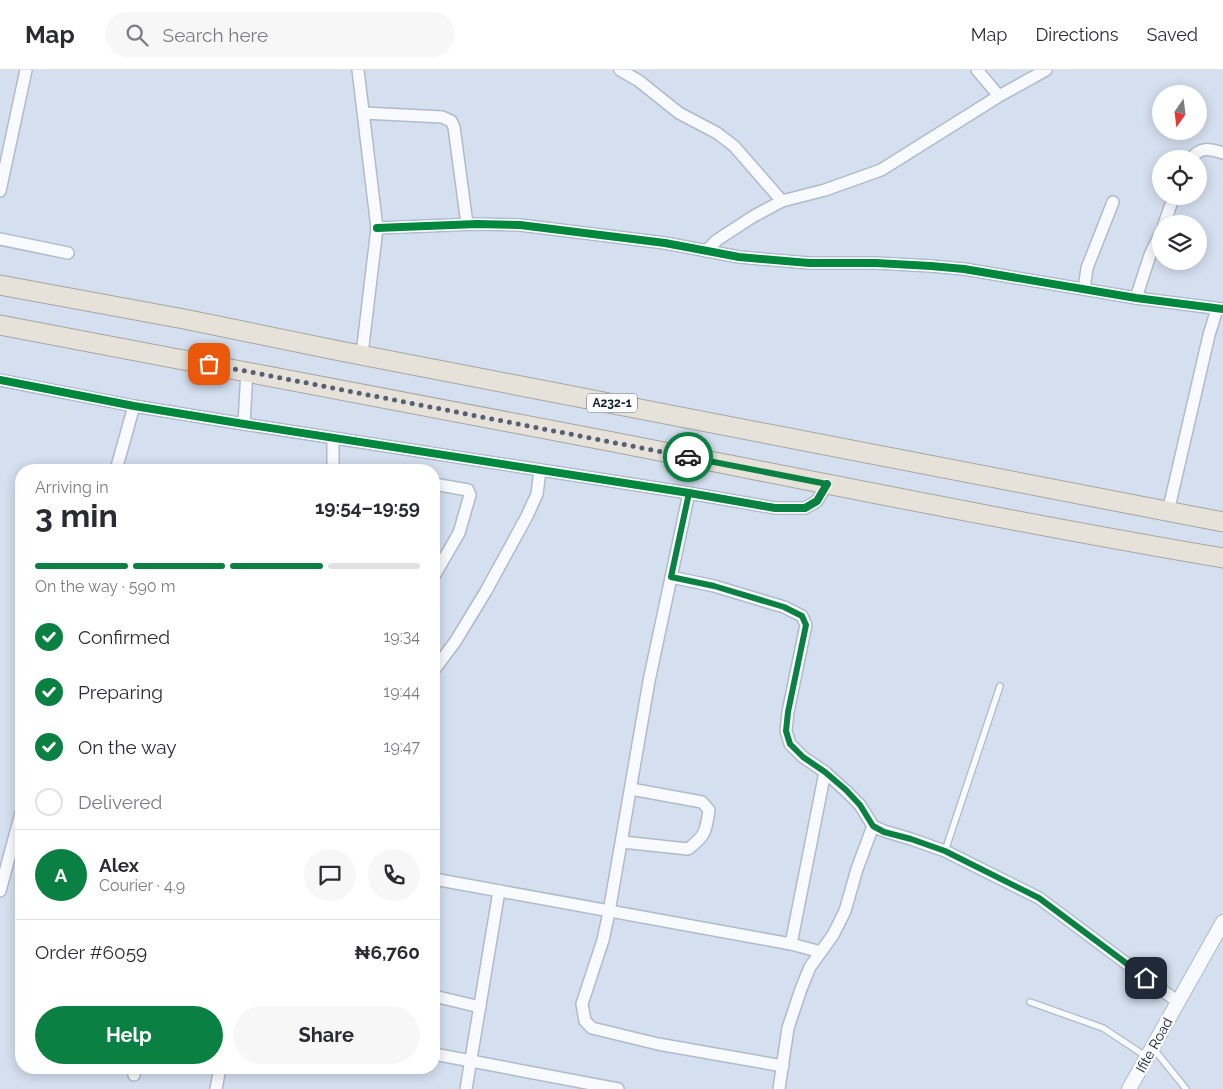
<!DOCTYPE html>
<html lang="en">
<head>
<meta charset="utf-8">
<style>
	body { margin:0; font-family:Raleway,sans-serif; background:#f7f7f7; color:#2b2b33; height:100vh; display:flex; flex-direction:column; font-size:19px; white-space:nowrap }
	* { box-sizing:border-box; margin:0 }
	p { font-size:16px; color:#7c7c81 }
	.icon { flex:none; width:28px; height:28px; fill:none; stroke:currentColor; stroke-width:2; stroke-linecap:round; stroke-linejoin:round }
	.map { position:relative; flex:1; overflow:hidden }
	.side { position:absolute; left:15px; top:394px; width:425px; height:610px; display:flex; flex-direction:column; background:#fff; border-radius:20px; box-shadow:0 2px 12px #0003 }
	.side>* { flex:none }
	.needle { width:32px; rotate:194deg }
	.fabs { position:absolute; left:1152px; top:15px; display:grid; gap:10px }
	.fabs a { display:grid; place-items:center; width:55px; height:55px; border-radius:50%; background:#fff; box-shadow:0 2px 12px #0003; font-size:25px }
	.pin { position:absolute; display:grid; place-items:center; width:42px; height:42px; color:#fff; margin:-21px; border-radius:10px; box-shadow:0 2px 8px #0006 }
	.courier { position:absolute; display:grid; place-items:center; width:50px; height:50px; margin:-25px; border:4px solid #0b8043; border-radius:50%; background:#fff; color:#222; box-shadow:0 1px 6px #0007 }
	.head em { font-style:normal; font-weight:700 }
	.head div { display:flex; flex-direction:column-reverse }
	.head { display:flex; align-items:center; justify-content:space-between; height:85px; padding:0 20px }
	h1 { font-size:32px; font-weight:700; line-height:38px }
	.bar { display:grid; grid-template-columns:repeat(4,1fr); gap:8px 5px; align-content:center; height:60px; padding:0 20px }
	.bar i { height:6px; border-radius:4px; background:#e1e1e2 }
	.bar .on { background:#0b8043 }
	.bar p { grid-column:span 4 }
	.line { display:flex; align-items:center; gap:12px; padding:0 20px; border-top:1px solid #e1e1e2 }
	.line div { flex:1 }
	.round { display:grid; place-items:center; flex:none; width:52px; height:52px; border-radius:26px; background:#f7f7f7 }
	ol { padding:0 20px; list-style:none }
	li { display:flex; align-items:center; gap:15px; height:55px }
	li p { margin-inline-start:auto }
	li .icon { padding:5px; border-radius:50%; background:#0b8043; color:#fff; stroke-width:4 }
	li:last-child { color:#7c7c81 }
	li i { width:28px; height:28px; border:2px solid #e1e1e2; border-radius:50% }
	.action { display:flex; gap:10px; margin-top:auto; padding:10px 20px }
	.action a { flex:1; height:58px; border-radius:30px; background:#0b8043; color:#fff; font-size:20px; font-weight:700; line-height:58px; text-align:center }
	.action a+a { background:#f7f7f7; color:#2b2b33 }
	header { display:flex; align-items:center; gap:30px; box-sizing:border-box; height:70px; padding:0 25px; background:#fff; border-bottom:1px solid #e1e1e2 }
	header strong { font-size:24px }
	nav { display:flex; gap:28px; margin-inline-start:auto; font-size:18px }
	.search { width:350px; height:45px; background:#f7f7f7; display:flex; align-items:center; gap:12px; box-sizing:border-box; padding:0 18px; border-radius:28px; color:#7c7c81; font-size:19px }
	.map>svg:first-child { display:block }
</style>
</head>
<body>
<header>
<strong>Map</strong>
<div class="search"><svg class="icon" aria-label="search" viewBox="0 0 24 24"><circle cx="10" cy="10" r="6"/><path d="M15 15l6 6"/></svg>Search here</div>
<nav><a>Map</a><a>Directions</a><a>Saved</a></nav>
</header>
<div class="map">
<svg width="1223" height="1019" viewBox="0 0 1223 1019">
	<rect width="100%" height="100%" fill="#d4dfef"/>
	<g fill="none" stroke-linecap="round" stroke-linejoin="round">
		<g stroke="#afbbcb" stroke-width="8">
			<g id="service">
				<path d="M 945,781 L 1000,616"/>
				<path d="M 1030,932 L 1103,958 L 1147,987"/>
				<path d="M 1153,978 L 1186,1019"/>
			</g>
		</g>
		<g stroke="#afbbcb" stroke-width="14">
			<g id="minor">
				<path d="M 358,0 L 377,158 L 362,284"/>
				<path d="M 620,0 L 639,11 L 679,43 L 717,63 L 734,76 L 782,131"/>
				<path d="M 977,0 L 999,26"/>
				<path d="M 364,43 L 442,47 L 451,51 L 454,57 L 467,154"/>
				<path d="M 1191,89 C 1200,76 1210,79 1223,83"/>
				<path d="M 0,121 L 26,0"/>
				<path d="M 1164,154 L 1174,126"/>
				<path d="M 377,158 L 477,154 L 520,155 L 665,173 L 739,187 L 809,193 L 876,193 L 931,196 L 964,199 L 1136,228 L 1223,239"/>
				<path d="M 0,169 L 68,183"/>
				<path d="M 706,181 L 717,170 L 754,146 L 782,131 L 825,120 L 881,100 L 999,26 L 1046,0"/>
				<path d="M 1084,219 L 1087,198 L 1113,132"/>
				<path d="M 1136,228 L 1150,185 L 1161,162"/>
				<path d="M 0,310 L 134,336 L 244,354 L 689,423 L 775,438 L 805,438 L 817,431 L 827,414"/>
				<path d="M 244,354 L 247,300"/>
				<path d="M 333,369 L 333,400"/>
				<path d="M 116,400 L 134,336"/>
				<path d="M 434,414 L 468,420 L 470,425 L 459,463 L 434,506"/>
				<path d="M 689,423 L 649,611 L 609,842 L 603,870 L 582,934 L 585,951 L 592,958 L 658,974 L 783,996"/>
				<path d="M 1168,442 L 1209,265 L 1217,239"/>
				<path d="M 671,507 L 714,516 L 784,537 L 802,546 L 806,555 L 788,642 L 786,661 L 790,674 L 803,687 L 825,702 L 846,721 L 860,735 L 873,756 L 884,761 L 911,769 L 945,781 L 1039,828 L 1178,932"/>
				<path d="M 434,600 L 455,572 L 486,521 L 527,446 L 537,424 L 540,400"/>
				<path d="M 622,772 L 688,779 C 705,766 706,762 709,740 L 702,732 L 631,719"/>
				<path d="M 434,809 L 791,874 L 821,882"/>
				<path d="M 0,821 L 21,743"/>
				<path d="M 791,874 L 825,702"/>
				<path d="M 434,926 L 480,937"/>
				<path d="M 434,984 L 618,1019"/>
				<path d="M 134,1005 L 135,998"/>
				<path d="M 216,1019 L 220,998"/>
				<path d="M 466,1019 L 499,821"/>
				<path d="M 779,1019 L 788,958 L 801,919 L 810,897 L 833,865 L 845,841 L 857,799 L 873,756"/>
			</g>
		</g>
		<g stroke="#afbbcb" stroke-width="16">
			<path id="tertiary" d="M 1129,1019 L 1223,852"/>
		</g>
		<g stroke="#a8a6a1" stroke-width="21">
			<g id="trunk">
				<path d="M 0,215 L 184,249 L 335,280 L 1223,452"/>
				<path d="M 0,255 C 203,293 406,331 608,371 C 813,411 1018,453 1223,488"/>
			</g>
		</g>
		<use href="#service" stroke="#f9fafd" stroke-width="5.5"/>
		<use href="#minor" stroke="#f9fafd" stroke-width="11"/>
		<use href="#tertiary" stroke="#f9fafd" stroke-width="14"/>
		<use href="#trunk" stroke="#e6e2da" stroke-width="19"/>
		<g stroke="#fbfbfb" stroke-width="11">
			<g id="cycleway">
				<path d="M 377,158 L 477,154 L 520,155 L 665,173 L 739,187 L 809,193 L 876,193 L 931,196 L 964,199 L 1136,228 L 1223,239"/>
				<path d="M 0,310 L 134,336 L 244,354 L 689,423 L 775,438 L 805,438 L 817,431 L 827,414"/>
			</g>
		</g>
		<use href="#cycleway" stroke="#00873e" stroke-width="8"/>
	</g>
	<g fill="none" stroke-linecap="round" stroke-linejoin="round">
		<path stroke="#556172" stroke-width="5" stroke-dasharray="0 9" d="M 209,294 L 688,387"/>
		<path stroke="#0b8043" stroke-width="6" d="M 688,387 L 827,414 L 817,431 L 805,438 L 775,438 L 689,423 L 671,507 L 714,516 L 784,537 L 802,546 L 806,555 L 788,642 L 786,661 L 790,674 L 803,687 L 825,702 L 846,720 L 860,735 L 873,756 L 884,762 L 911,769 L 945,781 L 1039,828 L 1146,908"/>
	</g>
	<g text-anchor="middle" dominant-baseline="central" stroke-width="5" stroke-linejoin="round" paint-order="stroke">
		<rect fill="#fbfbfb" stroke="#56606c" stroke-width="1" x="587" y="323.5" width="50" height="19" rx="4"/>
		<g font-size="12" font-weight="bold" fill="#101d2f">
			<text x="612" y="333">A232-1</text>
		</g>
		<g font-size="14" fill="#101d2f" stroke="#fbfbfb">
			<text transform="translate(1154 975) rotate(-61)">Ifite Road</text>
		</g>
	</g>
</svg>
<div class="fabs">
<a><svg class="needle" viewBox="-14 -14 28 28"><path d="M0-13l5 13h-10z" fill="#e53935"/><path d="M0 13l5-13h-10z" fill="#7c7c81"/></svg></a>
<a><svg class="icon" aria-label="locate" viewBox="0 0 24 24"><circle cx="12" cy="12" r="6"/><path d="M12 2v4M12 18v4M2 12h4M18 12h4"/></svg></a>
<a><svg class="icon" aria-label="layers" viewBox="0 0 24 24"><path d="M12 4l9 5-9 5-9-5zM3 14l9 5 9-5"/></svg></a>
</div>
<div class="pin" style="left:209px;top:294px;background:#ea580c"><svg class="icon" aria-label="bag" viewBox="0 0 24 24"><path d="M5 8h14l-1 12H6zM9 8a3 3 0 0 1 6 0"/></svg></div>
<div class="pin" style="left:1146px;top:908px;background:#1f2937"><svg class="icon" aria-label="home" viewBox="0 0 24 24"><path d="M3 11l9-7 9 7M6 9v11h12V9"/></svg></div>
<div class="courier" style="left:688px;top:387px"><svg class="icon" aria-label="car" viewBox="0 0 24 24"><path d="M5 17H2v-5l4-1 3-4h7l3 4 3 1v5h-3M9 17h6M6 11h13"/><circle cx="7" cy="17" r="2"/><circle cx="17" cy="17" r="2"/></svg></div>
<section class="side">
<div class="head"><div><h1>3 min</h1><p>Arriving in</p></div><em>19:54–19:59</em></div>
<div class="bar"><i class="on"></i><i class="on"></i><i class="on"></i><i></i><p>On the way · 590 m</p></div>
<ol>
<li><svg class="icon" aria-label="check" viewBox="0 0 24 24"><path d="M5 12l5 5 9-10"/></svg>Confirmed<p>19:34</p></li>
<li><svg class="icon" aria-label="check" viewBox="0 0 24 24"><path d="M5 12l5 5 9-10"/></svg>Preparing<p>19:44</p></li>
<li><svg class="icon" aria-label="check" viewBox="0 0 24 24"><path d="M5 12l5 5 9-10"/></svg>On the way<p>19:47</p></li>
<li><i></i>Delivered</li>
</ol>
<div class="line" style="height:90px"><b class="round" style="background:#0b8043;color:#fff">A</b><div><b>Alex</b><p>Courier · 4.9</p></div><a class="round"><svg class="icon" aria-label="chat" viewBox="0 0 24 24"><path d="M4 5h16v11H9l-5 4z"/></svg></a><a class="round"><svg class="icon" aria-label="phone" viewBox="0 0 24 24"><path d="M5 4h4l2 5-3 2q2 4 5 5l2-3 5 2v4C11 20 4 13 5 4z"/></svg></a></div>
<div class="line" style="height:65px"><div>Order #6059</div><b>₦6,760</b></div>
<div class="action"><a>Help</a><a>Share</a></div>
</section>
</div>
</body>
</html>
